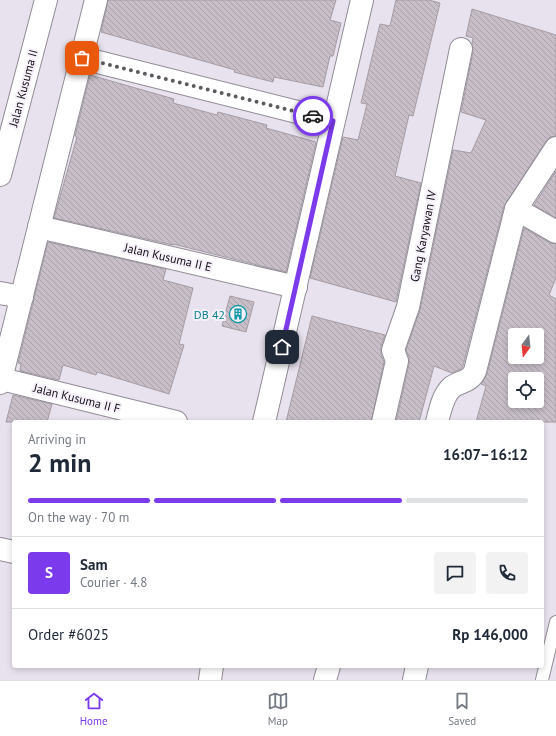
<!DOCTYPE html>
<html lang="en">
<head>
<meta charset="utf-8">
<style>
	body { margin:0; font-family:"PT Sans",sans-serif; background:#f2f2f3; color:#1f2937; height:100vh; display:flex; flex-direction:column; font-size:15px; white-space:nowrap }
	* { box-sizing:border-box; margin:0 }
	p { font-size:13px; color:#747a83 }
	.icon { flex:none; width:22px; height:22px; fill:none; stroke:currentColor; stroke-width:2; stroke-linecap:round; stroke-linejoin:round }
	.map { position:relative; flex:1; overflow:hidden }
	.panel { position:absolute; left:12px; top:420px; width:532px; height:248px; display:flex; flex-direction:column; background:#fff; border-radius:4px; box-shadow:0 2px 6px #0003 }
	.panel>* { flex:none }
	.needle { width:26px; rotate:195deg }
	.fabs { position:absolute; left:508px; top:328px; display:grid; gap:8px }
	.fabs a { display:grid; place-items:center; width:36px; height:36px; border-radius:4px; background:#fff; box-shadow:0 2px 6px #0003; font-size:20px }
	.pin { position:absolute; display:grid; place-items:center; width:34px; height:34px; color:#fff; margin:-17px; border-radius:8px; box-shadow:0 2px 6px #0006 }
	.courier { position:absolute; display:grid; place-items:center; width:40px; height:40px; margin:-20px; border:3px solid #7c3aed; border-radius:50%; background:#fff; color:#222; box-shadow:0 1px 5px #0007 }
	.overview em { font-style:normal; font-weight:700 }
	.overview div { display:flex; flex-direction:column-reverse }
	.overview { display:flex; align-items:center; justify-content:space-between; height:68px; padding:0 16px }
	h1 { font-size:26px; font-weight:700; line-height:30px }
	.bar { display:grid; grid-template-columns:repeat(4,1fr); gap:6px 4px; align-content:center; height:48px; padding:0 16px }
	.bar i { height:5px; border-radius:3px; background:#e0e1e3 }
	.bar .selected { background:#7c3aed }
	.bar p { grid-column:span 4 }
	.line { display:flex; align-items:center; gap:10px; padding:0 16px; border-top:1px solid #e0e1e3 }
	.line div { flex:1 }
	.round { display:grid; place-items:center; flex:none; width:42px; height:42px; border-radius:4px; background:#f2f2f3 }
	.tab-bar { display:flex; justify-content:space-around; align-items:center; height:56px; border-top:1px solid #e0e1e3; background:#fff; font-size:11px; color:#747a83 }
	.tab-bar a { display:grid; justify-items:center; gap:2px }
	.tab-bar .selected { color:#7c3aed }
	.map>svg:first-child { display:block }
</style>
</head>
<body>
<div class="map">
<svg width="556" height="680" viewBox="0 0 556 680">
	<defs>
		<pattern id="building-back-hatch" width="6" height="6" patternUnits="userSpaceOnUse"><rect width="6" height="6" fill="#c7bec8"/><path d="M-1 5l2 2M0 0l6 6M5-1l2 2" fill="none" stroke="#aaa2ab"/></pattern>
	</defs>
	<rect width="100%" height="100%" fill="#e8e2ee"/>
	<g fill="url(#building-back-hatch)" stroke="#a49ba4" fill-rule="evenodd">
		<path d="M 108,0 L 336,0 L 330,20 L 341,23 L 333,56 L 330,56 L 323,87 L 274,77 L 273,82 L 234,72 L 235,70 L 101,32 Z"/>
		<path d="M 396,0 L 429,0 L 440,3 L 413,116 L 409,115 L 395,176 L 421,183 L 396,302 L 310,278 L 343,137 L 358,140 L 367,104 L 361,103 L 380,24 L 390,26 Z"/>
		<path d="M 472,9 L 556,35 L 556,136 L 550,137 L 546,141 L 504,206 L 463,366 L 461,369 L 452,373 L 434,366 L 419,422 L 396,422 L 409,364 L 409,357 L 406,350 L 420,310 L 453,150 L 471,153 L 486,120 L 461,112 L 473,52 L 472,44 L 473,38 L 466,36 Z"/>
		<path d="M 90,75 L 174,99 L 173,103 L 217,115 L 218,112 L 267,125 L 266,128 L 316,142 L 286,272 L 173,244 L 173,245 L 54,218 L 77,137 L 75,136 Z"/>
		<path d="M 556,171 L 556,218 L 534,205 Z"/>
		<path d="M 524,228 L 550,243 L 556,244 L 556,278 L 549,295 L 556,299 L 556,422 L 476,422 L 486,386 L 481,384 L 487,374 ZM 515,335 L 537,335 L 537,357 L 515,357 ZM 515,379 L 537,379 L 537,401 L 515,401 Z"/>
		<path d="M 48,242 L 166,269 L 163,280 L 193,288 L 179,344 L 184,345 L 169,394 L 97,372 L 96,375 L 63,365 L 59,380 L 20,371 L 21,364 L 18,363 Z"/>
		<path d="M 230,296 L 254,302 L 246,332 L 222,326 Z"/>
		<path d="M 312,316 L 385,335 L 381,346 L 381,354 L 384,362 L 371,422 L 286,422 Z"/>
		<path d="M 13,395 L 52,404 L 47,422 L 6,422 Z"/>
	</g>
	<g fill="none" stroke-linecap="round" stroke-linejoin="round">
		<g stroke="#918c96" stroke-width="14">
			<path id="service" d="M 542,680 L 556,622"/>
		</g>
		<g stroke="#918c96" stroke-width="24">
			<g id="minor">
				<path d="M 82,58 L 333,121"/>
				<path d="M 0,175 L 46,0"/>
				<path d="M 516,209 L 556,232"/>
				<path d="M 39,227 L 296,287"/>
				<path d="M 0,293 L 22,297"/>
				<path d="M 1,379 L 176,422"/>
				<path d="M 0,383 L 96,0"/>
				<path d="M 264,422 L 362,0"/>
				<path d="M 383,422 L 397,361 L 393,350 L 408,307 L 461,49"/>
				<path d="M 437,422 C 440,410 443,395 452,387 C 461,381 470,382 475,371 L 516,209 L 556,148"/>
				<path d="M 0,549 L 14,552"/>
				<path d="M 210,680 L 212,666"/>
				<path d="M 325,680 L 329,666"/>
				<path d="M 414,680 L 417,666"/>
			</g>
		</g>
		<use href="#service" stroke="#fff" stroke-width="12"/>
		<use href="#minor" stroke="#fff" stroke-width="22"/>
	</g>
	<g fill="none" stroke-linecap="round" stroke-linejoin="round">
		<path stroke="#5c595f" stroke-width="4" stroke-dasharray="0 7.2" d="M 82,58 L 313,116"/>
		<path stroke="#7c3aed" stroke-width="5" d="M 282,347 L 333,121 L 313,116"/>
	</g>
	<defs>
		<g id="building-ring" transform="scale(0.9)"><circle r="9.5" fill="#f6f0fb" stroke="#0f9aa8" stroke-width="1.5"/><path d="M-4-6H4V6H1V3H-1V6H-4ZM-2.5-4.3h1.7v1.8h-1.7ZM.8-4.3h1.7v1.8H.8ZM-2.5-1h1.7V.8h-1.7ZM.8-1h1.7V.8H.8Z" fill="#0f9aa8"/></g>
	</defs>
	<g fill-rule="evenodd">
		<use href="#building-ring" x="238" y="314"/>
	</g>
	<g text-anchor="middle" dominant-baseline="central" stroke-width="4" stroke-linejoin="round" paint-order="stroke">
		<g font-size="12" fill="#110f12" stroke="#f6f0fb">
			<text transform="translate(23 88) rotate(-75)">Jalan Kusuma II</text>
			<text transform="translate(423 236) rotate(-79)">Gang Karyawan IV</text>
			<text transform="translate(168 257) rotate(13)">Jalan Kusuma II E</text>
			<text transform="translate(77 398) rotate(14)">Jalan Kusuma II F</text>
		</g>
		<g font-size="12" fill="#0d838f" stroke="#f6f0fb" text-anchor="end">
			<text x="225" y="314">DB 42</text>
		</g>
	</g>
</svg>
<div class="fabs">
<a><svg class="needle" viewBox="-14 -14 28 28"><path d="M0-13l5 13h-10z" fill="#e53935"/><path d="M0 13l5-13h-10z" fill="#747a83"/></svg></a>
<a><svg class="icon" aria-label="locate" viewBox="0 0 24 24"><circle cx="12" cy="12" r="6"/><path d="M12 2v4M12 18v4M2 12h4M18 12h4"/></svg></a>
</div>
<div class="pin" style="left:82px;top:58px;background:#ea580c"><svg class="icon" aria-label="bag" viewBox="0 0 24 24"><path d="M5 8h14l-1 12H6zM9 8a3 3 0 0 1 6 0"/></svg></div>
<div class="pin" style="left:282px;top:347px;background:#1f2937"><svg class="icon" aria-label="home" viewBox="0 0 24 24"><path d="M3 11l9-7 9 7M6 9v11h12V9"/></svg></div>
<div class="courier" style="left:313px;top:116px"><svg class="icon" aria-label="car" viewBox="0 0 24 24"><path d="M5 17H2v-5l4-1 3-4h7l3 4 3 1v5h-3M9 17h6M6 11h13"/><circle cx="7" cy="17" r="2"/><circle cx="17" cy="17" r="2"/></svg></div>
<section class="panel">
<div class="overview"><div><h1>2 min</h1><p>Arriving in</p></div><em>16:07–16:12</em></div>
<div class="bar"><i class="selected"></i><i class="selected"></i><i class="selected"></i><i></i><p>On the way · 70 m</p></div>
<div class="line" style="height:72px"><b class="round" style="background:#7c3aed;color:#fff">S</b><div><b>Sam</b><p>Courier · 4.8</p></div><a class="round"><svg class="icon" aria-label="chat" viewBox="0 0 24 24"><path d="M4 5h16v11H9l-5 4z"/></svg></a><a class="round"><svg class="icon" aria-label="phone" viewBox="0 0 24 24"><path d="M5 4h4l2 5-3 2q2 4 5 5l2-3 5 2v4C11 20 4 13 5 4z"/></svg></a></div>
<div class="line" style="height:52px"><div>Order #6025</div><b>Rp 146,000</b></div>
</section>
</div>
<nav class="tab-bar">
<a class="selected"><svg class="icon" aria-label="home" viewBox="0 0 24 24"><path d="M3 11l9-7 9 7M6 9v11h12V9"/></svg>Home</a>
<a><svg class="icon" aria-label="map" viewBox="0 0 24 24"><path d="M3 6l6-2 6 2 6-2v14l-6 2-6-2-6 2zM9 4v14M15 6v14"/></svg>Map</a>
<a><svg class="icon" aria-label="saved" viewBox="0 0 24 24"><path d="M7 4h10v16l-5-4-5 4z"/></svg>Saved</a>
</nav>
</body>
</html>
